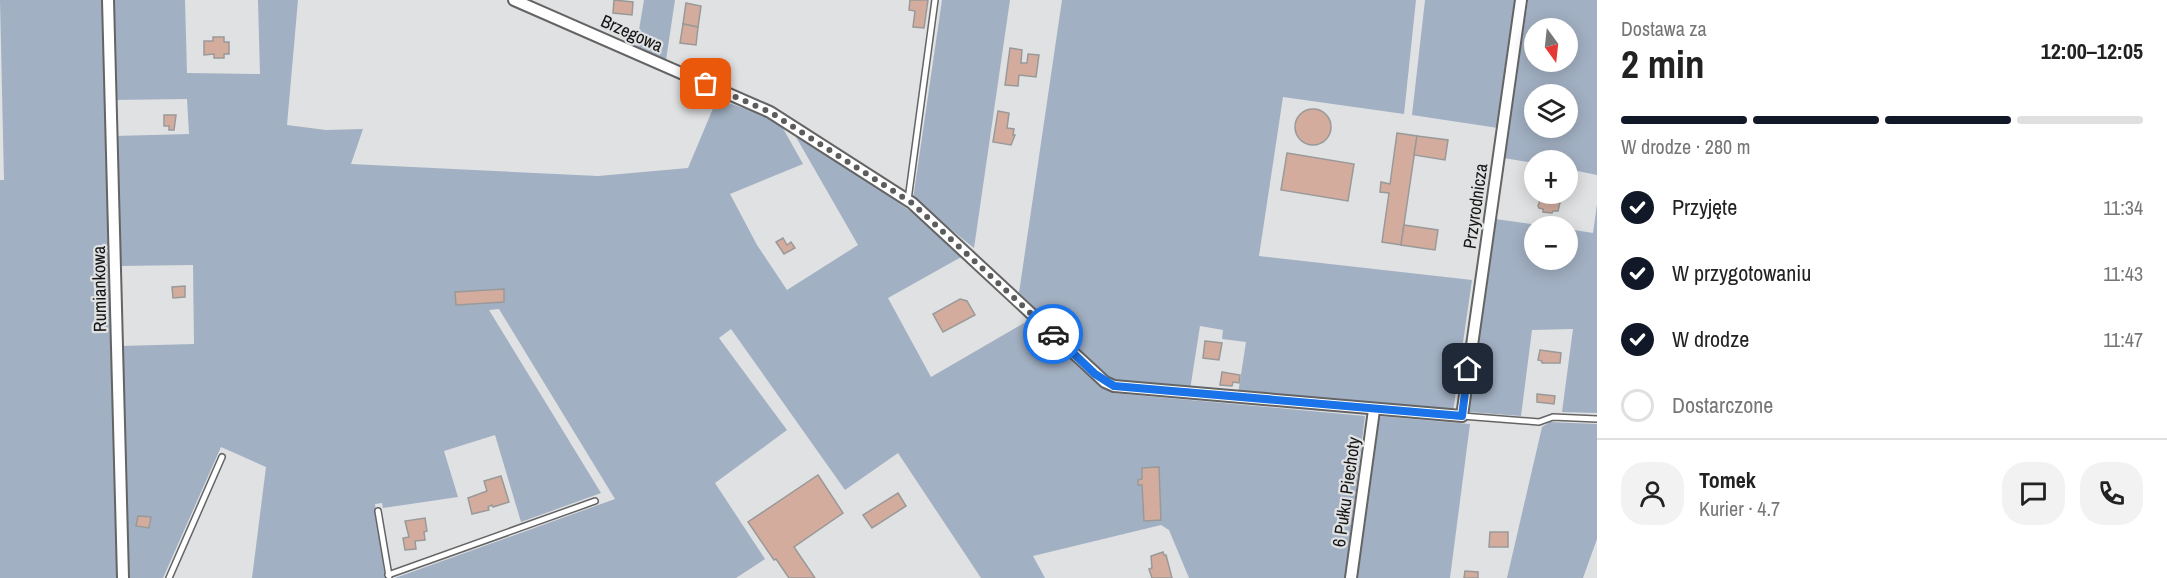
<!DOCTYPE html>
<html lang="pl">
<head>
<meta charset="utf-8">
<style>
	body { margin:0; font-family:"Archivo Narrow",sans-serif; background:#f2f2f2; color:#222; height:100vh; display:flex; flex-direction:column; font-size:22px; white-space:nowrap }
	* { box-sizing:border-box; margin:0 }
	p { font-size:20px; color:#767676 }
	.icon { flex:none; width:33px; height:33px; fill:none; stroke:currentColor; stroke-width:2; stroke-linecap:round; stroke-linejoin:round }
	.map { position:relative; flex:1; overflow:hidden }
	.panel { display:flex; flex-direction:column; background:#fff; width:570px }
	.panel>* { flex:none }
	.needle { width:39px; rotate:165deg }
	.controls { position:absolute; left:1524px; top:18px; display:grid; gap:12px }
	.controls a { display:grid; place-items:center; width:54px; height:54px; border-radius:50%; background:#fff; box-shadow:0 3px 15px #0003; font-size:30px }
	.pin { position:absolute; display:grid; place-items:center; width:51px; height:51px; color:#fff; margin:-26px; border-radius:12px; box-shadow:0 3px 9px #0006 }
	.courier { position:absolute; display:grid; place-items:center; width:60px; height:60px; margin:-30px; border:4px solid #1a73e8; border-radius:50%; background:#fff; color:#222; box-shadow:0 2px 8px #0007 }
	.head em { font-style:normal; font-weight:800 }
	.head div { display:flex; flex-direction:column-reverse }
	.head { display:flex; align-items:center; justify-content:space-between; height:102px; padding:0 24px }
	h1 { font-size:39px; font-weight:800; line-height:45px }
	.bar { display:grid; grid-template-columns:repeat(4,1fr); gap:9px 6px; align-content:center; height:72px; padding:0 24px }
	.bar i { height:8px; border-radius:4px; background:#e0e0e0 }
	.bar .selected { background:#111827 }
	.bar p { grid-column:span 4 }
	.line { display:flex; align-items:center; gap:15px; padding:0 24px; border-top:2px solid #e0e0e0 }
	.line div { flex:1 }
	.round { display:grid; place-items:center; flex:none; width:63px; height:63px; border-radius:24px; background:#f2f2f2 }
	ol { padding:0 24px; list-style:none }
	li { display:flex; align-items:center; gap:18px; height:66px }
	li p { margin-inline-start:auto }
	li .icon { padding:6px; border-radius:50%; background:#111827; color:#fff; stroke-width:4 }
	li:last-child { color:#767676 }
	li i { width:33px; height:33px; border:3px solid #e0e0e0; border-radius:50% }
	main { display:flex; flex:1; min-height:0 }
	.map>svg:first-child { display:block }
</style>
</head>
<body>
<main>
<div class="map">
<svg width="1597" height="578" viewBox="0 0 1597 578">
	<rect width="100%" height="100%" fill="#e0e1e2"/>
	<g fill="#a2b0c3" fill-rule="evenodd">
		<path d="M 0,0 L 104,0 L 119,578 L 0,578 L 0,180 L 4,180 Z"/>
		<path d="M 111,0 L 185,0 L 187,73 L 260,74 L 258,0 L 298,0 L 287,125 L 326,130 L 363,129 L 351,164 L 598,176 L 688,168 L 717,99 L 772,118 L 780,123 L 803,164 L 730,194 L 757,245 L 787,290 L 858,245 L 792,130 L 922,219 L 963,256 L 888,298 L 931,377 L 1031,319 L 1113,393 L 1365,416 L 1345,578 L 1189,578 L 1169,530 L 1161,525 L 1033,556 L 1045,578 L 981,578 L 898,453 L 845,490 L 731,329 L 719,338 L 787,430 L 715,483 L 765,559 L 736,578 L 395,578 L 615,499 L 499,309 L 489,310 L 601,493 L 521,522 L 495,435 L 444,451 L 458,497 L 383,508 L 382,503 L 375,504 L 385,578 L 252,578 L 266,467 L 221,447 L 163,578 L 126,578 L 120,346 L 194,344 L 193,265 L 118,266 L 115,136 L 189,134 L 187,99 L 113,100 Z"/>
		<path d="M 644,0 L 675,0 L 666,60 L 636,48 Z"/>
		<path d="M 942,0 L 1010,0 L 974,248 L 913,199 Z"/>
		<path d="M 1062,0 L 1416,0 L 1404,114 L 1283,97 L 1259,256 L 1472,280 L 1453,412 L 1238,394 L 1246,342 L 1222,339 L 1223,330 L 1200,326 L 1190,390 L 1115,382 L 1019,293 Z"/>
		<path d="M 1425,0 L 1515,0 L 1498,128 L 1412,115 Z"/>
		<path d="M 1528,0 L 1597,0 L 1597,175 L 1568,169 L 1568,160 L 1534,160 L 1534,163 L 1504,158 ZM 1568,28 L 1568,62 L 1534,62 L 1534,28 ZM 1568,94 L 1568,128 L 1534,128 L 1534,94 Z"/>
		<path d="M 1597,204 L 1597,413 L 1562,412 L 1573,329 L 1532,330 L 1521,416 L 1469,412 L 1495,219 L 1547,226 L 1534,226 L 1534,260 L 1568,260 L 1568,229 L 1593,233 Z"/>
		<path d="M 1377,416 L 1470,424 L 1450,578 L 1357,578 Z"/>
		<path d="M 1550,422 L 1597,424 L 1597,539 L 1583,578 L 1507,578 L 1542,427 Z"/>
	</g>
	<g fill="#d3ac9e" stroke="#9a9999" stroke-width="1.5">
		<path d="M 614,0 L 633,2 L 632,15 L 613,13 Z"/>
		<path d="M 910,0 L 928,0 L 924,28 L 913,27 L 915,11 L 909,10 Z"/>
		<path d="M 686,3 L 701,6 L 698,27 L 683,24 Z"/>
		<path d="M 683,24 L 698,27 L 696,45 L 680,43 Z"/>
		<path d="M 213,37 L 224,37 L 224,42 L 229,42 L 229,54 L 224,54 L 224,58 L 214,58 L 214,54 L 204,55 L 204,41 L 213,41 Z"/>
		<path d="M 1010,48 L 1022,50 L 1021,63 L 1027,63 L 1028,54 L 1039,55 L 1036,77 L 1019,75 L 1018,86 L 1005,85 Z"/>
		<circle cx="1313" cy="127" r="18"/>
		<path d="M 998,111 L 1009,113 L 1007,128 L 1014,129 L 1013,135 L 1015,135 L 1011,145 L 993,142 Z"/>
		<path d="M 164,115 L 176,115 L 174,130 L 169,130 L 169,126 L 164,126 Z"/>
		<path d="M 1397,133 L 1417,136 L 1401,245 L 1382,242 L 1389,193 L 1380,192 L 1381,182 L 1390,184 Z"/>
		<path d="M 1417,136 L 1448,140 L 1445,160 L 1414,155 Z"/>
		<path d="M 1287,153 L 1354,164 L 1348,201 L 1281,190 Z"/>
		<path d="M 1542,194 L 1562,194 L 1558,211 L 1553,211 L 1552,213 L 1543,212 L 1543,209 L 1539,208 L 1538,206 Z"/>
		<path d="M 1404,225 L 1438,230 L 1435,250 L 1401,245 Z"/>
		<path d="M 783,238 L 787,245 L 791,242 L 795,248 L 784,254 L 776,242 Z"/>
		<path d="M 185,286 L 185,297 L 173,298 L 172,287 Z"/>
		<path d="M 504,289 L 504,302 L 456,305 L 455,292 Z"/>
		<path d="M 960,299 L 967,301 L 975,315 L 943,332 L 933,314 Z"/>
		<path d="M 1205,341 L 1222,343 L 1219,360 L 1203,358 Z"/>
		<path d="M 1540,350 L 1561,353 L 1560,363 L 1542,363 L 1542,361 L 1538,360 Z"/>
		<path d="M 1222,372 L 1240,375 L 1239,383 L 1233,382 L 1232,386 L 1220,385 Z"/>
		<path d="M 1537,394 L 1555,396 L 1554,404 L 1537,402 Z"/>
		<path d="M 1159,467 L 1161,520 L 1144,521 L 1142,485 L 1138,485 L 1138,480 L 1142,479 L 1142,468 Z"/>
		<path d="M 818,475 L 843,513 L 794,547 L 815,578 L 789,578 L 776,559 L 774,560 L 748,522 Z"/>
		<path d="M 501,476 L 509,502 L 493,507 L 492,505 L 488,507 L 489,510 L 472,514 L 468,498 L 487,491 L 484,481 Z"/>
		<path d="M 898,493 L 906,506 L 872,528 L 863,515 Z"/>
		<path d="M 138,516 L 151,517 L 149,528 L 136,526 Z"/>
		<path d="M 425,518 L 427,531 L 424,532 L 425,540 L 415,541 L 416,549 L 405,550 L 403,538 L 409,537 L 405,521 Z"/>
		<path d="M 1490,532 L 1508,532 L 1508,547 L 1489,547 Z"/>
		<path d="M 1163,552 L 1164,555 L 1166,555 L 1172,578 L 1152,578 L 1149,569 L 1152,568 L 1151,556 Z"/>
		<path d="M 1465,571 L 1478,572 L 1478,578 L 1464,578 Z"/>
	</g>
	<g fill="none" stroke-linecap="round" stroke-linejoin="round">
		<g stroke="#646465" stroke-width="8">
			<g id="lane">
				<path d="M 908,200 L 935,0"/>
				<path d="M 1462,416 L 1539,422 L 1553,417 L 1597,419"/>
				<path d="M 378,511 L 389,576"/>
				<path d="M 388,575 L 595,501"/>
				<path d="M 169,578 L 222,457"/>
			</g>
		</g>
		<g stroke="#646465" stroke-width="14">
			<g id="street">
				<path d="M 108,0 L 123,578"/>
				<path d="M 514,0 L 770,112 L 912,203 L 1105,382 L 1114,386 L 1462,416 L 1521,0"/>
				<path d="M 1351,578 L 1374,410"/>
			</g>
		</g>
		<use href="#lane" stroke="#fff" stroke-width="5"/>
		<use href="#street" stroke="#fff" stroke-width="10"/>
	</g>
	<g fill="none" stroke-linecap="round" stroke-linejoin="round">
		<path stroke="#5c5c5d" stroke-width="6" stroke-dasharray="0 10.8" d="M 706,84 L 770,112 L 912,203 L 1053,334"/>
		<path stroke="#1a73e8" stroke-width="8" d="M 1053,334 L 1095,374 L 1114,386 L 1462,416 L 1468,369"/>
	</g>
	<g text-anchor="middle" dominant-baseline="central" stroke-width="4.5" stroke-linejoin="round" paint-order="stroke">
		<g font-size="18" fill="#151515" stroke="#e0e1e2">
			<text transform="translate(632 33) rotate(24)">Brzegowa</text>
			<text transform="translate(1475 206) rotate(-82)">Przyrodnicza</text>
			<text transform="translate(99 289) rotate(-91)">Rumiankowa</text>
			<text transform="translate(1346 492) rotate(-82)">6 Pułku Piechoty</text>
		</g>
	</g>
</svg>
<div class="controls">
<a><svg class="needle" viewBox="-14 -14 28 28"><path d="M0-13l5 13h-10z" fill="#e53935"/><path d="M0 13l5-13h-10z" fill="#767676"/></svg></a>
<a><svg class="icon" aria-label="layers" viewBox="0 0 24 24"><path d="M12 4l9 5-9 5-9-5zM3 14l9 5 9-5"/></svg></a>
<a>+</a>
<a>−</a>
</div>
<div class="pin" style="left:706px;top:84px;background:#ea580c"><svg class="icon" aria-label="bag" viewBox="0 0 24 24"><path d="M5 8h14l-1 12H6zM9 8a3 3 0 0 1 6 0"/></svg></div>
<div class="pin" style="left:1468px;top:369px;background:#1f2937"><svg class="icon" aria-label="home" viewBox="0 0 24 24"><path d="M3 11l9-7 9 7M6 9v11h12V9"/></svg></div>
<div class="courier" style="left:1053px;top:334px"><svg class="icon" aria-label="car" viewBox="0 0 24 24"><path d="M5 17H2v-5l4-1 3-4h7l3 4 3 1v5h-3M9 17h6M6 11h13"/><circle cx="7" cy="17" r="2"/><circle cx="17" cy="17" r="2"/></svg></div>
</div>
<section class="panel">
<div class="head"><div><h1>2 min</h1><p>Dostawa za</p></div><em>12:00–12:05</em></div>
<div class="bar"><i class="selected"></i><i class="selected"></i><i class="selected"></i><i></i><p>W drodze · 280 m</p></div>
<ol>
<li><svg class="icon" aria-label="check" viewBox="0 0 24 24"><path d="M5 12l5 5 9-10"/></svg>Przyjęte<p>11:34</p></li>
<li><svg class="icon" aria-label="check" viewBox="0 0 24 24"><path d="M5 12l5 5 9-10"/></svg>W przygotowaniu<p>11:43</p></li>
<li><svg class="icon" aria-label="check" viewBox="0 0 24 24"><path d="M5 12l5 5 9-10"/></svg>W drodze<p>11:47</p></li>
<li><i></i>Dostarczone</li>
</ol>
<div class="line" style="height:108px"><a class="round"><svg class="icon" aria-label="person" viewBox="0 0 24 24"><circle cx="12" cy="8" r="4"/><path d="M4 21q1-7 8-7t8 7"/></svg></a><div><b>Tomek</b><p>Kurier · 4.7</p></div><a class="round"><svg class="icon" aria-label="chat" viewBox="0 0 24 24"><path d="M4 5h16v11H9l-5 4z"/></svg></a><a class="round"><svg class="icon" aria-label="phone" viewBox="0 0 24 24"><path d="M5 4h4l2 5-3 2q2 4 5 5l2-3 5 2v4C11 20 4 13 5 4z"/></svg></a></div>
</section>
</main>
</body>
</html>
